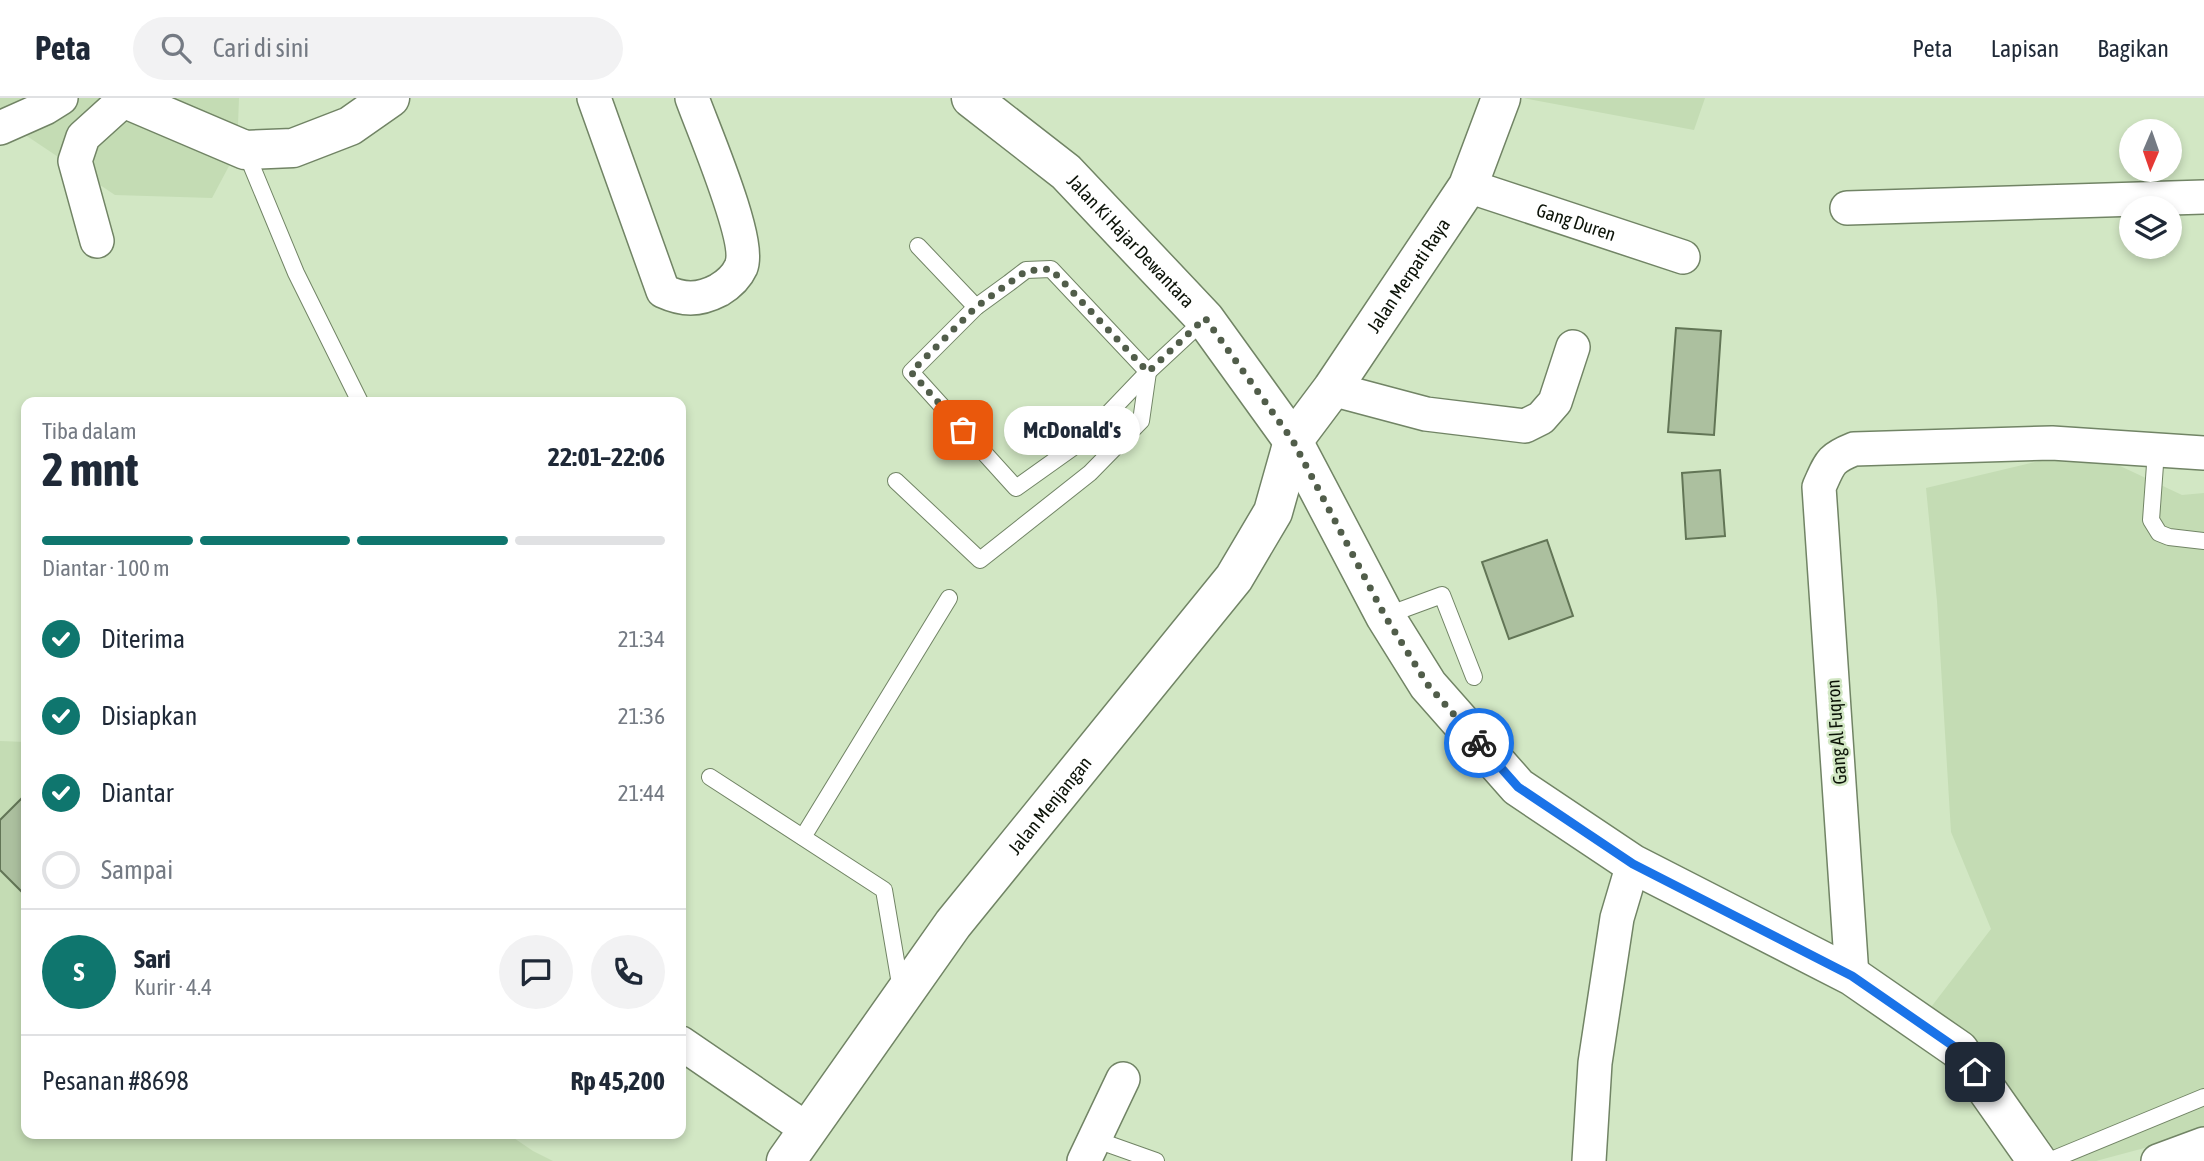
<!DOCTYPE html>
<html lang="id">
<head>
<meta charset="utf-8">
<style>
	body { margin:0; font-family:"Asap Condensed",sans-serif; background:#f2f2f3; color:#1f2937; height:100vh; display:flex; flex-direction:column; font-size:26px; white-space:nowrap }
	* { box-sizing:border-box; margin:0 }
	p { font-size:23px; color:#747a83 }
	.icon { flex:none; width:38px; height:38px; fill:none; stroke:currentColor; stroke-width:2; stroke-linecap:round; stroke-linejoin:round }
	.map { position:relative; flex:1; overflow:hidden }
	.details { position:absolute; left:21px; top:299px; width:665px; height:742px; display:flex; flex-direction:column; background:#fff; border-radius:14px; box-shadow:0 4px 10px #0003 }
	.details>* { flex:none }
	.needle { width:46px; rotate:182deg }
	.tools { position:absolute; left:2119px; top:21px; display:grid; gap:14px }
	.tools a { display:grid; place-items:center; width:63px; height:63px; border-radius:50%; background:#fff; box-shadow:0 4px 10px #0003; font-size:35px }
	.pin { position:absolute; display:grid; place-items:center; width:60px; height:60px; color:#fff; margin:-30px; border-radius:14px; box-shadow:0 4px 10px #0006 }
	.courier { position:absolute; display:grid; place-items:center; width:70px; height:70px; margin:-35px; border:5px solid #1a73e8; border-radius:50%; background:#fff; color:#222; box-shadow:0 2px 9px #0007 }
	.bubble { position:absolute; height:49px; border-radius:24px; background:#fff; box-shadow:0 4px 10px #0003; font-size:23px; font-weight:700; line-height:49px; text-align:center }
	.summary em { font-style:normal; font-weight:700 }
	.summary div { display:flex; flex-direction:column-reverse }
	.summary { display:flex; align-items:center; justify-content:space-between; height:119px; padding:0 21px }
	h1 { font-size:46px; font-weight:700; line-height:52px }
	.bar { display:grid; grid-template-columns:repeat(4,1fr); gap:10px 7px; align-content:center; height:84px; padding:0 21px }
	.bar i { height:9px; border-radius:5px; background:#e0e1e3 }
	.bar .selected { background:#0f766e }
	.bar p { grid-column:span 4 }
	.line { display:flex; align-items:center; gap:18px; padding:0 21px; border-top:2px solid #e0e1e3 }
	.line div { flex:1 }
	.round { display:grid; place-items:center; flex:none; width:74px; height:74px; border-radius:37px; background:#f2f2f3 }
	ol { padding:0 21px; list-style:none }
	li { display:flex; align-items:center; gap:21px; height:77px }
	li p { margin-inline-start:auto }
	li .icon { padding:7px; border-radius:50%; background:#0f766e; color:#fff; stroke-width:4 }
	li:last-child { color:#747a83 }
	li i { width:38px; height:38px; border:4px solid #e0e1e3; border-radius:50% }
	header { display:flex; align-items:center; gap:42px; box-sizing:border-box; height:98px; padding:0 35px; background:#fff; border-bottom:2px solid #e0e1e3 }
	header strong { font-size:33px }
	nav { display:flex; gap:38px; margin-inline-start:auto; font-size:24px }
	.search { width:490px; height:63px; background:#f2f2f3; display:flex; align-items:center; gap:18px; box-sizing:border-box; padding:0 24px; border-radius:38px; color:#747a83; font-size:26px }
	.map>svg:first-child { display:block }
</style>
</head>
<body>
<header>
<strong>Peta</strong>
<div class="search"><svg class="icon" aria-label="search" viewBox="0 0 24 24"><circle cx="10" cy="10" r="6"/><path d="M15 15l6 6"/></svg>Cari di sini</div>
<nav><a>Peta</a><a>Lapisan</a><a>Bagikan</a></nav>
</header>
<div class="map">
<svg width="2204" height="1063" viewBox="0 0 2204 1063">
	<rect width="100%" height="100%" fill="#d2e7c4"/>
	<g fill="#c4dcb4">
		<path d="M 0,0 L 239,0 L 237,53 L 212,100 L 115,97 L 0,20 Z"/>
		<path d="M 1523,0 L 1705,0 L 1694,32 Z"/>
		<path d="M 2086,352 L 2182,397 L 2204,395 L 2204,1034 L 2096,1063 L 2063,1063 L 1991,965 L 1928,913 L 1991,831 L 1951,734 L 1937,503 L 1926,390 Z"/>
		<path d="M 0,643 L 26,644 L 26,1036 L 508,1036 L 533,1053 L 553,1063 L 0,1063 Z"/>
	</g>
	<g fill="#acc09f" stroke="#627556" stroke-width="2">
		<path d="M 1676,230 L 1721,233 L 1714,337 L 1668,334 Z"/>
		<path d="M 1720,372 L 1725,438 L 1686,441 L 1682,375 Z"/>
		<path d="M 1547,442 L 1573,518 L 1509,541 L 1482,464 Z"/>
		<path d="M 26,696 L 26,798 L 0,772 L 0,722 Z"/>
	</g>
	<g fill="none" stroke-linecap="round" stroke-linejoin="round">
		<g stroke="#718465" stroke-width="18">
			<g id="service">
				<path d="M 245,52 L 296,175 L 360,304"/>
				<path d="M 918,148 L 976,209"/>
				<path d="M 1148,274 L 1051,171 L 1026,172 L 1009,185 L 976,209 L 911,274 L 1016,390 L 1082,343 L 1148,274 L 1205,221"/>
				<path d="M 2156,353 L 2151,422 L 2159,435 L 2169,439 L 2204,443"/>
				<path d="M 896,383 L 980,462 L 1090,375 L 1141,323 L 1148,274"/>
				<path d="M 1385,518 L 1442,497 L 1474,579"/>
				<path d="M 710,679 L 884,792 L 901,892"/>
				<path d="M 803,739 L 949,500"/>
				<path d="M 1094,1041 L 1156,1063"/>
				<path d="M 2049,1063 L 2204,999"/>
			</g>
		</g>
		<g stroke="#718465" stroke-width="36">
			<g id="minor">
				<path d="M 594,0 L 663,193 C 683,202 698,203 719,192 C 729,186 736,180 741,169 C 752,143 703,31 692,0"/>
				<path d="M 0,30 L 45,10 L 61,0"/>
				<path id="s1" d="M 1468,88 L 1683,159"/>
				<path d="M 1847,110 L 2204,99"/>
				<path d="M 97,143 L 75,63 L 83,39 L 125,1"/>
				<path d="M 1332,291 L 1426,316 L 1525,328 L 1541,320 L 1555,304 L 1573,249"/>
				<path d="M 1852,878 L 1819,389 C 1830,365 1829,361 1854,351 L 2052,345 L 2204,355"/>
				<path d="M 681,945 L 808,1032"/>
				<path d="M 1084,1063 L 1123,981"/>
				<path d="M 1589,1063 L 1595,965 L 1617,820 L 1633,766"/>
				<path d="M 2158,1063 L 2204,1046"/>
			</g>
		</g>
		<g stroke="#718465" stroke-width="41">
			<g id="secondary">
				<path d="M 123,0 L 245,52 L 293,50 L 350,28 L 390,0"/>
				<path id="s2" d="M 971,0 L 1066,74 L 1205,221 L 1293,343 L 1385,518 L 1428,587 L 1518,689 L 1633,766 L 1852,878 L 1959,952 L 2037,1063"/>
				<path id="s3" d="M 786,1063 L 953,826 L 1234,480 L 1273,414 L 1293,343 L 1332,291 L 1468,88 L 1501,0"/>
			</g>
		</g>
		<use href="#service" stroke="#fff" stroke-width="16"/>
		<use href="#minor" stroke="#fff" stroke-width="33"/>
		<use href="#secondary" stroke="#fff" stroke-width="38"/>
	</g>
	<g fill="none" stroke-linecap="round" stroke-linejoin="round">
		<path stroke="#515d4a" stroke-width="7" stroke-dasharray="0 12.6" d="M 963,332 L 911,274 L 976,209 L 1009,185 L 1026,173 L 1051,171 L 1148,274 L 1205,220 L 1293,343 L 1385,518 L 1428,587 L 1479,645"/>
		<path stroke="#1a73e8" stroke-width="9" d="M 1479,645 L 1518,689 L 1633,766 L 1852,878 L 1959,952 L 1975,974"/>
	</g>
	<g text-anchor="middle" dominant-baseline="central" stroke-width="5" stroke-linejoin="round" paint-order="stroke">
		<g font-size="19" fill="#0c1308" stroke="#d2e7c4">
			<text stroke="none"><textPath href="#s1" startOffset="114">Gang Duren</textPath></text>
			<text stroke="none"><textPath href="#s2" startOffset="215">Jalan Ki Hajar Dewantara</textPath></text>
			<text stroke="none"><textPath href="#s3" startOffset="1088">Jalan Merpati Raya</textPath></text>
			<text transform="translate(1836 634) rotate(-94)">Gang Al Fuqron</text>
			<text stroke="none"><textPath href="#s3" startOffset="443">Jalan Menjangan</textPath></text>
		</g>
	</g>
</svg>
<div class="tools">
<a><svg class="needle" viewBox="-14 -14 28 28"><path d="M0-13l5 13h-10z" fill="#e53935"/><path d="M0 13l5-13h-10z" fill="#747a83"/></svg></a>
<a><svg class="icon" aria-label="layers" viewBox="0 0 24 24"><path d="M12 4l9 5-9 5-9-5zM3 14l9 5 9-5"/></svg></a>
</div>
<div class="pin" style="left:963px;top:332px;background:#ea580c"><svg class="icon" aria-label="bag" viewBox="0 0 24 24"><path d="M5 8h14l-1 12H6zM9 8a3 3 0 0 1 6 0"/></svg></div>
<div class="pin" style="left:1975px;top:974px;background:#1f2937"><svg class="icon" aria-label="home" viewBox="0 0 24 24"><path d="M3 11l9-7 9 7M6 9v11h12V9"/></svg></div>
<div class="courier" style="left:1479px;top:645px"><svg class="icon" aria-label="bike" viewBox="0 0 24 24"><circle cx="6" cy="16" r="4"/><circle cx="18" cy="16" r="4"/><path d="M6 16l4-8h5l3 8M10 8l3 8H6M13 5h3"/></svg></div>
<div class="bubble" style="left:1004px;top:308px;width:136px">McDonald's</div>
<section class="details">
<div class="summary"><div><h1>2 mnt</h1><p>Tiba dalam</p></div><em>22:01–22:06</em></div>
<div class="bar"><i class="selected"></i><i class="selected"></i><i class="selected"></i><i></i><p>Diantar · 100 m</p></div>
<ol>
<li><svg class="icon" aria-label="check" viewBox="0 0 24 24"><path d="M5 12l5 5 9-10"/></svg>Diterima<p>21:34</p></li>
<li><svg class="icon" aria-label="check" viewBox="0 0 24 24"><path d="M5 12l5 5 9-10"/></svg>Disiapkan<p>21:36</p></li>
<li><svg class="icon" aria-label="check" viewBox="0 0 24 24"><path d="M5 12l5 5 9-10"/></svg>Diantar<p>21:44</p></li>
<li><i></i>Sampai</li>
</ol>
<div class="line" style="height:126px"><b class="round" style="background:#0f766e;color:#fff">S</b><div><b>Sari</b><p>Kurir · 4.4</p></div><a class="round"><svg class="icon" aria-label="chat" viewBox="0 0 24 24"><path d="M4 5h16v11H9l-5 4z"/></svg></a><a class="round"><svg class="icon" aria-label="phone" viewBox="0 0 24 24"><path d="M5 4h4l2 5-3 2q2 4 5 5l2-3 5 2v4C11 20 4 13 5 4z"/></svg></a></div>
<div class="line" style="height:91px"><div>Pesanan #8698</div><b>Rp 45,200</b></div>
</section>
</div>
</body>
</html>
